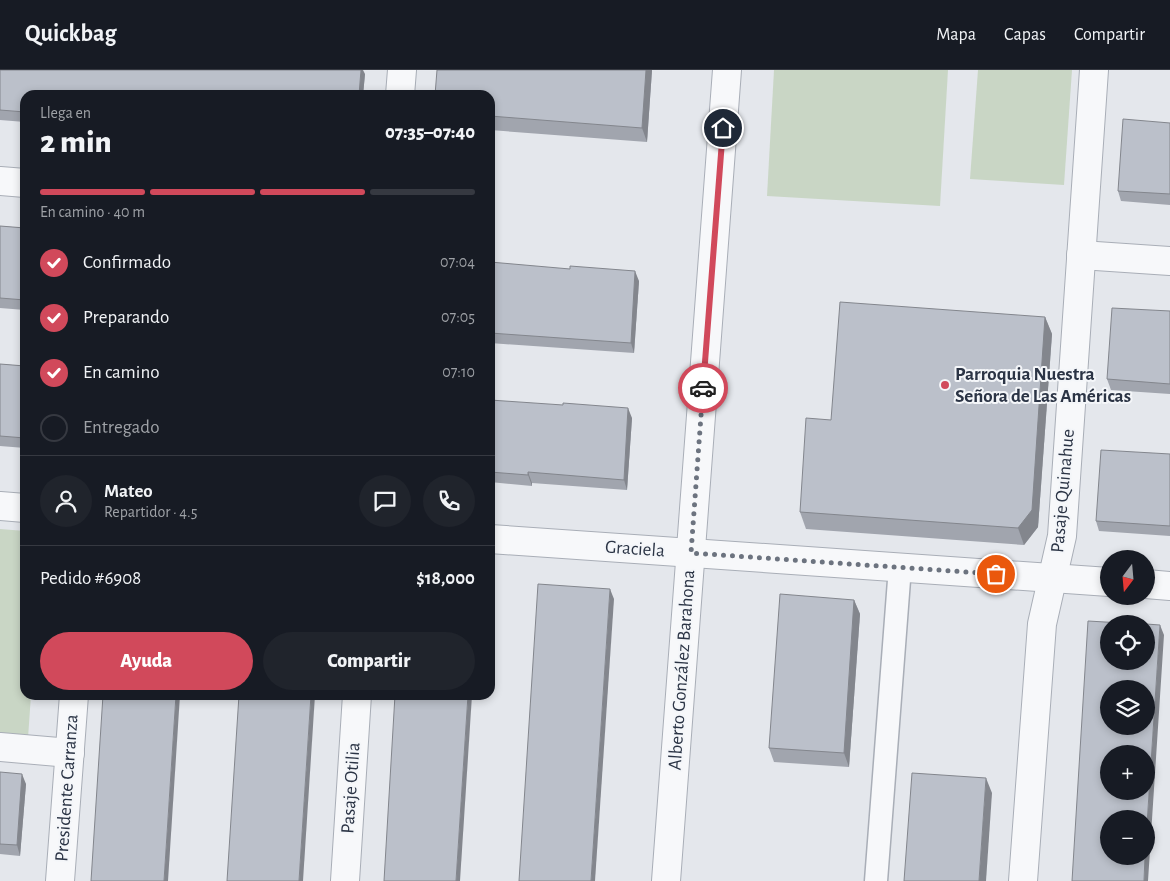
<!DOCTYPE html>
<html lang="es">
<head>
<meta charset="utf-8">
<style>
	body { margin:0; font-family:"Alegreya Sans",sans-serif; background:#20242c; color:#f1f3f6; height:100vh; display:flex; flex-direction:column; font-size:19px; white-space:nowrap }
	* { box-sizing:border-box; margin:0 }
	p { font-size:16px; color:#9ea1a6 }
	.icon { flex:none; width:28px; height:28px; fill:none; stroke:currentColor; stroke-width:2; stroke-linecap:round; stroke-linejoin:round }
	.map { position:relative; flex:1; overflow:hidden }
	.sheet { position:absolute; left:20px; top:20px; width:475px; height:610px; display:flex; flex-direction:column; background:#171b24; border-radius:15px; box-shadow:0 2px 8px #0003 }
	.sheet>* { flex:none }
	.needle { width:32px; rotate:196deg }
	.buttons { position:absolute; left:1100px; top:480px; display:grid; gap:10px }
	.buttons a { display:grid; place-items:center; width:55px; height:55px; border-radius:50%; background:#171b24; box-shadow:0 2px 8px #0003; font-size:25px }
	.pin { position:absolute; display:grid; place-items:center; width:42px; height:42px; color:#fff; margin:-21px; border:2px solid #fff; border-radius:50%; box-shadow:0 1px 5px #0007 }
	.courier { position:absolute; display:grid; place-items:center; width:50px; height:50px; margin:-25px; border:4px solid #d1495b; border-radius:50%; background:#fff; color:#222; box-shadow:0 1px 6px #0007 }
	.summary em { font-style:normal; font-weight:800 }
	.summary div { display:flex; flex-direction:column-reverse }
	.summary { display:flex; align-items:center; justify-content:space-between; height:85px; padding:0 20px }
	h1 { font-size:32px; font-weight:800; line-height:38px }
	.bar { display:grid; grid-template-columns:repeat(4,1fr); gap:8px 5px; align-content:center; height:60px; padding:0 20px }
	.bar i { height:6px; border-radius:4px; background:#363941 }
	.bar .active { background:#d1495b }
	.bar p { grid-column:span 4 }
	.line { display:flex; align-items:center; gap:12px; padding:0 20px; border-top:1px solid #363941 }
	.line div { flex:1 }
	.round { display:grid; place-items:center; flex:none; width:52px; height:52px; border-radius:26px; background:#20242c }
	ol { padding:0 20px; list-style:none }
	li { display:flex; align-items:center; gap:15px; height:55px }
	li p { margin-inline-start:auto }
	li .icon { padding:5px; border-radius:50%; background:#d1495b; color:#fff; stroke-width:4 }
	li:last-child { color:#9ea1a6 }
	li i { width:28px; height:28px; border:2px solid #363941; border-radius:50% }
	.primary-button { display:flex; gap:10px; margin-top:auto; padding:10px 20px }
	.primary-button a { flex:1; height:58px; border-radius:30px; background:#d1495b; color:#fff; font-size:20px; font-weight:800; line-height:58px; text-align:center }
	.primary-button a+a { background:#20242c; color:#f1f3f6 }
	header { display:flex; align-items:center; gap:30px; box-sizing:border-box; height:70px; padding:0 25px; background:#171b24; border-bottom:1px solid #363941 }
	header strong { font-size:24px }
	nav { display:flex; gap:28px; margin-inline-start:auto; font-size:18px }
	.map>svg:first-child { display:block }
</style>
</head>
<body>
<header>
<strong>Quickbag</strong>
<nav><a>Mapa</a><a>Capas</a><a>Compartir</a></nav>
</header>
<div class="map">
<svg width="1170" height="811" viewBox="0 0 1170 811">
	<rect width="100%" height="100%" fill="#e4e7ec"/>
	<g fill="#c9d6c5">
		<path d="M 774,0 L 948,0 L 940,136 L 767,126 Z"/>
		<path d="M 978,0 L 1072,0 L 1064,115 L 970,109 Z"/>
		<path d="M 0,459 L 25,461 L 25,625 L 31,625 L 28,668 L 0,666 Z"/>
	</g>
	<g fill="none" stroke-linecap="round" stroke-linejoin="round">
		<g stroke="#a9aeb7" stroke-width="25">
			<path id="service" d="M 876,811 L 900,497"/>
		</g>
		<g stroke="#a9aeb7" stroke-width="30">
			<g id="minor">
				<path d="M 400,25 L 402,0"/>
				<path d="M 0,111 L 25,113"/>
				<path d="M 1081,185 L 1170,191"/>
				<path d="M 0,436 L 25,438"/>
				<path d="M 490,469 L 1109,512"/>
				<path d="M 1146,514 L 1170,516"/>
				<path d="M 0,677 L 70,683"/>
				<path d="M 60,811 L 74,625"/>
				<path d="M 345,811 L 357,625"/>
				<path d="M 666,811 L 727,0"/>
				<path d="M 1023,811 L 1042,554 L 1062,466 L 1094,0"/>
			</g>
		</g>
		<use href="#service" stroke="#f7f8fa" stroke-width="22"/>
		<use href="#minor" stroke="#f7f8fa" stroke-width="28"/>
	</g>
	<g fill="#a1a5ae">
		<path d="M 0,0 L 365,4 L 363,25 L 25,25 L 25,52 L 0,50 Z"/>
		<path d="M 437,0 L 652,0 L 647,72 L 490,60 L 490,25 Z"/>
		<path d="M 1170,53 L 1170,135 L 1121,131 L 1118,121 Z"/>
		<path d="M 0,156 L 25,158 L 25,240 L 0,238 Z"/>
		<path d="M 490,192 L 639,211 L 634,283 L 490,273 Z"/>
		<path d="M 1170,241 L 1170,324 L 1111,320 L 1107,309 Z"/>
		<path d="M 1045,247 L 1052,264 L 1038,457 L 1024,475 L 806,459 L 800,442 L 831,350 Z"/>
		<path d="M 0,294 L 25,296 L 25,378 L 0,376 Z"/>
		<path d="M 490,330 L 632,348 L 627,420 L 532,413 L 532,416 L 490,412 Z"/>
		<path d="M 1170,384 L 1170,466 L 1099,461 L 1096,451 Z"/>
		<path d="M 854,530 L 860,544 L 849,697 L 774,692 L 769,678 Z"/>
		<path d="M 0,702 L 26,714 L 20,786 L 0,784 Z"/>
	</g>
	<g fill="#83868d">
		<path d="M 361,0 L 363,0 L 365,4 L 363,25 L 359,25 Z"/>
		<path d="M 646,0 L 652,0 L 647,72 L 642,58 Z"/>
		<path d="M 635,201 L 639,211 L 634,283 L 631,273 Z"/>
		<path d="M 1045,247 L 1052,264 L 1038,457 L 1024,475 L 1018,458 Z"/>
		<path d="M 628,338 L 632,348 L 627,420 L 624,410 Z"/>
		<path d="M 528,402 L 532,413 L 532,416 L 528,405 Z"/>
		<path d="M 610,519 L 614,529 L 595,811 L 591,811 Z"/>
		<path d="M 854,530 L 860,544 L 849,697 L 844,683 Z"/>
		<path d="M 1160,555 L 1164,565 L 1148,811 L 1144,811 L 1145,786 L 1146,786 L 1146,770 Z"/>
		<path d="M 176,625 L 180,625 L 168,811 L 164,811 Z"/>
		<path d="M 311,625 L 315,625 L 303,811 L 299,811 Z"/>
		<path d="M 468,625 L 472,625 L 460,811 L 456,811 Z"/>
		<path d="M 22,704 L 26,714 L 20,786 L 17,775 Z"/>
		<path d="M 986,708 L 992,723 L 986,811 L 979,811 Z"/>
	</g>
	<g fill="#bbc0ca" stroke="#83868d" fill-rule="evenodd">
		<path d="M 0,0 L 361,0 L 359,25 L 25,25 L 25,42 L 0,40 Z"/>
		<path d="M 437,0 L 646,0 L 642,58 L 490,46 L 490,25 L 435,25 Z"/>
		<path d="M 1123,49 L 1170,53 L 1170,124 L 1118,121 Z"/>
		<path d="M 0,156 L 25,158 L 25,230 L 0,228 Z"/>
		<path d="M 490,192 L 570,199 L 570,196 L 635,201 L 631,273 L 490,263 Z"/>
		<path d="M 840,232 L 1045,247 L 1032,440 L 1018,458 L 800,442 L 806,348 L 831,350 Z"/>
		<path d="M 1112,238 L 1170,241 L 1170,314 L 1107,309 Z"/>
		<path d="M 0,294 L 25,296 L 25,368 L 0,366 Z"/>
		<path d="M 490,330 L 563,335 L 563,333 L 628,338 L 624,410 L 528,402 L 528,405 L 490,402 Z"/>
		<path d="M 1101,380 L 1170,384 L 1170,456 L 1096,451 Z"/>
		<path d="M 538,514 L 610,519 L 591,811 L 519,811 Z"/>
		<path d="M 780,524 L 854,530 L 844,683 L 769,678 Z"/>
		<path d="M 1088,551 L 1139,554 L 1109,554 L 1109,591 L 1146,591 L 1146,554 L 1160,555 L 1146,770 L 1146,749 L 1109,749 L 1109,786 L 1145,786 L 1144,811 L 1072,811 ZM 1109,619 L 1146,619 L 1146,656 L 1109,656 ZM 1109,684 L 1146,684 L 1146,721 L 1109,721 Z"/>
		<path d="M 103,625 L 176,625 L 164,811 L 91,811 Z"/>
		<path d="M 239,625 L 311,625 L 299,811 L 227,811 Z"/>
		<path d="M 395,625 L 468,625 L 456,811 L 384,811 Z"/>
		<path d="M 0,702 L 22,704 L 17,775 L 0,774 Z"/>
		<path d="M 912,703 L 986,708 L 979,811 L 904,811 Z"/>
	</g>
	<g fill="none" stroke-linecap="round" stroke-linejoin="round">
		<path stroke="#6c737f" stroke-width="5" stroke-dasharray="0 9" d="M 703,318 L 691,483 L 996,504"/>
		<path stroke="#d1495b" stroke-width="6" d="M 703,318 L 723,58"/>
	</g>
	<circle fill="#d1495b" stroke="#f4f6f9" stroke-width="2" cx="945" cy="315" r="5"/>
	<g text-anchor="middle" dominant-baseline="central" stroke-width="4" stroke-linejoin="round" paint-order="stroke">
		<g font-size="19" font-weight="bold" fill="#2b3445" stroke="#f4f6f9" text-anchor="start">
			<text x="955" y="304">Parroquia Nuestra<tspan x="955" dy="22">Señora de Las Américas</tspan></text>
		</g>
		<g font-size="19" fill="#2b3445" stroke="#f4f6f9">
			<text transform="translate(1063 421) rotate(-85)">Pasaje Quinahue</text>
			<text transform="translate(635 479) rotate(4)">Graciela</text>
			<text transform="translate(682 600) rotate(-86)">Alberto González Barahona</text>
			<text transform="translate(67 718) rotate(-86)">Presidente Carranza</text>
			<text transform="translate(351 718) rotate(-86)">Pasaje Otilia</text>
		</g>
	</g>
</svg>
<div class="buttons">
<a><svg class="needle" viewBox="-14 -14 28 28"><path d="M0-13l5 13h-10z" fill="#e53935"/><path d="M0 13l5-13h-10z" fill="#9ea1a6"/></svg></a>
<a><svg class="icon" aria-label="locate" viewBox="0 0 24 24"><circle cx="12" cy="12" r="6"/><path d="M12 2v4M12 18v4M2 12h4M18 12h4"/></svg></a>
<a><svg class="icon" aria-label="layers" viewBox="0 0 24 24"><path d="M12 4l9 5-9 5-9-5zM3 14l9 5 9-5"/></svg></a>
<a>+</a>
<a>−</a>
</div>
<div class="pin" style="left:996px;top:504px;background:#ea580c"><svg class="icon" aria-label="bag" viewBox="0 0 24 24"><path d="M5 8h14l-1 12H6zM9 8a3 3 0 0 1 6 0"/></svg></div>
<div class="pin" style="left:723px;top:58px;background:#1f2937"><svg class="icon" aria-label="home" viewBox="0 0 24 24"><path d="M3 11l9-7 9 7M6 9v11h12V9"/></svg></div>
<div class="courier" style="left:703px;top:318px"><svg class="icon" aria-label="car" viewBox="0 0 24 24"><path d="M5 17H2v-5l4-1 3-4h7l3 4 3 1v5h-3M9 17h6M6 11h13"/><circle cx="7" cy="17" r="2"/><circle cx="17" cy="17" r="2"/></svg></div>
<section class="sheet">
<div class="summary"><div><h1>2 min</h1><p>Llega en</p></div><em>07:35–07:40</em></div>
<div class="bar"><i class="active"></i><i class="active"></i><i class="active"></i><i></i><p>En camino · 40 m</p></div>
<ol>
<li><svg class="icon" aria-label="check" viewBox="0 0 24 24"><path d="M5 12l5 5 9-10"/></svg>Confirmado<p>07:04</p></li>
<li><svg class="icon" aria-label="check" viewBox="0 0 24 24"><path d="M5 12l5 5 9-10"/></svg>Preparando<p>07:05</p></li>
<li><svg class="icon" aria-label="check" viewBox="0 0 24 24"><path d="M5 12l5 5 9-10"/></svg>En camino<p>07:10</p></li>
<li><i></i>Entregado</li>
</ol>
<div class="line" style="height:90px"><a class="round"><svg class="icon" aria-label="person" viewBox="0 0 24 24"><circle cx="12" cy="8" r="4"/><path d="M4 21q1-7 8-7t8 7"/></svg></a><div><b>Mateo</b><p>Repartidor · 4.5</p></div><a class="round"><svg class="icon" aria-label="chat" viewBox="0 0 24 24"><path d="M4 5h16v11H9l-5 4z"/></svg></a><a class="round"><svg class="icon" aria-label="phone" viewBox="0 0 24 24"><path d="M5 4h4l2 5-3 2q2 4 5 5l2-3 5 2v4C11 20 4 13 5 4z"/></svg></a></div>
<div class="line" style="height:65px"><div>Pedido #6908</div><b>$18,000</b></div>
<div class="primary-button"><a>Ayuda</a><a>Compartir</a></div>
</section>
</div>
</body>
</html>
